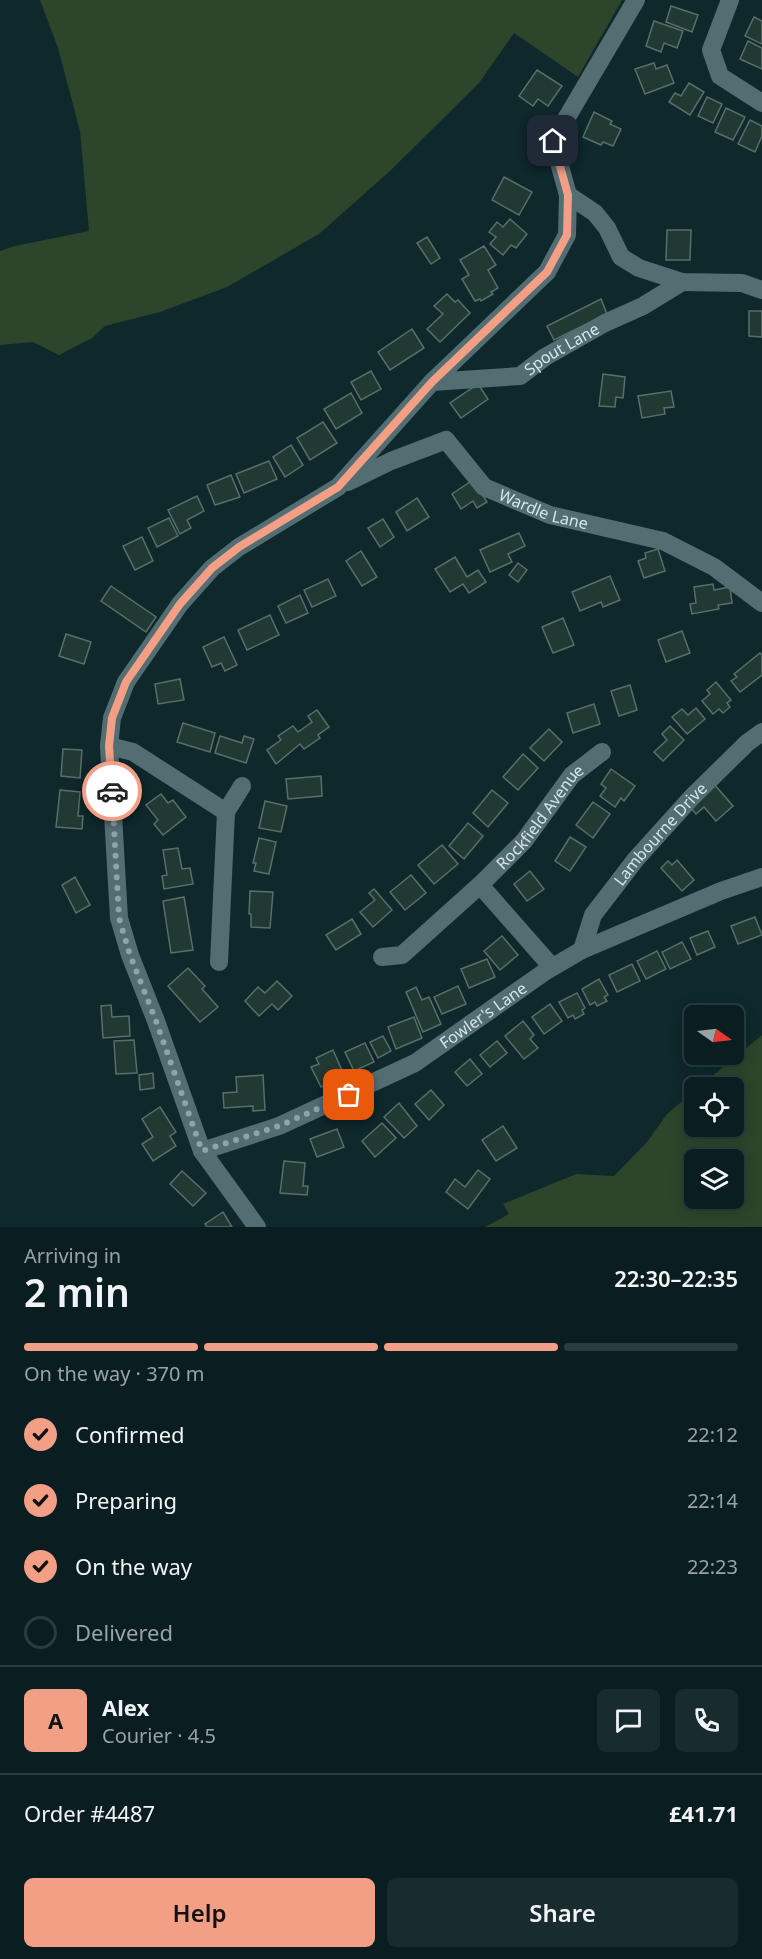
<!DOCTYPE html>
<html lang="en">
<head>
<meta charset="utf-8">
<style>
	body { margin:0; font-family:"Noto Sans",sans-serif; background:#182b2e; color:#f1f3f6; height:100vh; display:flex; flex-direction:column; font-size:22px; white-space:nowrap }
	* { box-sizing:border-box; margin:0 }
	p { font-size:20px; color:#99a2a5 }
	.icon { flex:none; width:33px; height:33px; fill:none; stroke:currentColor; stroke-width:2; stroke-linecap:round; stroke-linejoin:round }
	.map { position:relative; height:1227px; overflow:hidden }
	.side { display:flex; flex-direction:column; background:#0a1e21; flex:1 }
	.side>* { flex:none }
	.needle { width:39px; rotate:104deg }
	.controls { position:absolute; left:684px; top:1005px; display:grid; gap:12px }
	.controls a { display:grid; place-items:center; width:60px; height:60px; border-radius:9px; background:#0a1e21; box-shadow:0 3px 15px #0003,0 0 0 2px #2a3c3f; font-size:30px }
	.pin { position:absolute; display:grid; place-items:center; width:51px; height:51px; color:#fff; margin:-26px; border-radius:12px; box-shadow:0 3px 9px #0006 }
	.courier { position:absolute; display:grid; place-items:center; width:60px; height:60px; margin:-30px; border:4px solid #f39f86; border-radius:50%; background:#fff; color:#222; box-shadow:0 2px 8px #0007 }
	.overview em { font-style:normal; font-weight:600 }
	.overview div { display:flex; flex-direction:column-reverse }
	.overview { display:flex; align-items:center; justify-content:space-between; height:102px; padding:0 24px }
	h1 { font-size:39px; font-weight:600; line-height:45px }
	.bar { display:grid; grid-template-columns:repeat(4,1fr); gap:9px 6px; align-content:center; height:72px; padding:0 24px }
	.bar i { height:8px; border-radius:4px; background:#2a3c3f }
	.bar .on { background:#f39f86 }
	.bar p { grid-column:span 4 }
	.line { display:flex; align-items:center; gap:15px; padding:0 24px; border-top:2px solid #2a3c3f }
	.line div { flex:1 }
	.round { display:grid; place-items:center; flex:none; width:63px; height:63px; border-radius:9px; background:#182b2e }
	ol { padding:0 24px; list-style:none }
	li { display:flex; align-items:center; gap:18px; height:66px }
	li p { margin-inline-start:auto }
	li .icon { padding:6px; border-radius:50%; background:#f39f86; color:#111; stroke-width:4 }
	li:last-child { color:#99a2a5 }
	li i { width:33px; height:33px; border:3px solid #2a3c3f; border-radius:50% }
	.action { display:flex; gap:12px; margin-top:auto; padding:12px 24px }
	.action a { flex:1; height:69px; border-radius:9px; background:#f39f86; color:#111; font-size:24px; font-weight:600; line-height:69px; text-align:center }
	.action a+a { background:#182b2e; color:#f1f3f6 }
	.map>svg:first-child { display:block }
</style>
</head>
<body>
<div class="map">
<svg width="762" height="1227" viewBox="0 0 762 1227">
	<rect width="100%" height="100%" fill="#0e282c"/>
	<g fill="#2d452a" fill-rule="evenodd">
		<path d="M 40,0 L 622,0 L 578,77 L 514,33 L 479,83 L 390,171 L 319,234 L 227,287 L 160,312 L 105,326 L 92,338 L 59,355 L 33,342 L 0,345 L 0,251 L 15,246 L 89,231 L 80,131 L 58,48 Z"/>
		<path d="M 762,1035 L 762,1227 L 485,1227 L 509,1214 L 503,1204 L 576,1174 L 614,1176 L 647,1142 L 667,1114 L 694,1091 L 694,1126 L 734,1126 L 734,1088 L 699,1087 ZM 694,1160 L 734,1160 L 734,1198 L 694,1198 Z"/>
	</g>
	<g fill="#213933" stroke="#567069" stroke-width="1.5">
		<path d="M 671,6 L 698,15 L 692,32 L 666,22 Z"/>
		<path d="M 754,17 L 762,21 L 762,44 L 745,36 Z"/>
		<path d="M 654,21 L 683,31 L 677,48 L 664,43 L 661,52 L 646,46 Z"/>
		<path d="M 748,41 L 762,48 L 762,69 L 740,59 Z"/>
		<path d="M 654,63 L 656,69 L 667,65 L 674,83 L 645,94 L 635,69 Z"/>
		<path d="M 537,70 L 562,86 L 548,106 L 538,99 L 533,106 L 519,96 Z"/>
		<path d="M 689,83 L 704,92 L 690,115 L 669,102 L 675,93 L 681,96 Z"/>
		<path d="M 707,97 L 722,104 L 713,123 L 698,116 Z"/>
		<path d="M 726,108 L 745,117 L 733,140 L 715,132 Z"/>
		<path d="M 594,112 L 612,121 L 610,124 L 621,129 L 613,146 L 603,142 L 601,145 L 583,137 Z"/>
		<path d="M 750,120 L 762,126 L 762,136 L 755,152 L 738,144 Z"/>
		<path d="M 504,177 L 532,192 L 519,215 L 492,200 Z"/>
		<path d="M 510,219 L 527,234 L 516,248 L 511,245 L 503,255 L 490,244 L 496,237 L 489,232 L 497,222 L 503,227 Z"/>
		<path d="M 667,230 L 691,230 L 690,260 L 666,260 Z"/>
		<path d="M 427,237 L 440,258 L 431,264 L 417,243 Z"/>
		<path d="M 484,246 L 496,265 L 488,270 L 498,288 L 491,292 L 493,294 L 481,301 L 480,299 L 475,301 L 462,279 L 469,275 L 460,260 Z"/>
		<path d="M 447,294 L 455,302 L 458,300 L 470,313 L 440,342 L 427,329 L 443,314 L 434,306 Z"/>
		<path d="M 601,299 L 607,314 L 554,340 L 547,326 Z"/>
		<path d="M 749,311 L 762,311 L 762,337 L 749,336 Z"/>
		<path d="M 412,329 L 424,348 L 390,370 L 378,352 Z"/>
		<path d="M 371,371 L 381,389 L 361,400 L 351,382 Z"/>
		<path d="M 603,374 L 625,377 L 623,398 L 616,397 L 615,407 L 599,406 Z"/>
		<path d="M 478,384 L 488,399 L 461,418 L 450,403 Z"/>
		<path d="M 671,391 L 674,407 L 664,408 L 665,414 L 642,418 L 638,396 Z"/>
		<path d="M 351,393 L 362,413 L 336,429 L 324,409 Z"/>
		<path d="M 323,422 L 337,443 L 310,460 L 297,438 Z"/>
		<path d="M 291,445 L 303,465 L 285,477 L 273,457 Z"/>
		<path d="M 269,461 L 277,479 L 244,493 L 236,474 Z"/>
		<path d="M 231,475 L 240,497 L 215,505 L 207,485 Z"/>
		<path d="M 473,480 L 487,502 L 477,508 L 473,501 L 461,509 L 452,494 Z"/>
		<path d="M 197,496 L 204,511 L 187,520 L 191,528 L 180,534 L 168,510 Z"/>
		<path d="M 417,498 L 429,517 L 407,531 L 396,512 Z"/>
		<path d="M 169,518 L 178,536 L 157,547 L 148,528 Z"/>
		<path d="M 383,519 L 394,537 L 380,547 L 368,528 Z"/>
		<path d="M 519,533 L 525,546 L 508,554 L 512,562 L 490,572 L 480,550 Z"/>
		<path d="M 142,537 L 153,561 L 135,570 L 123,546 Z"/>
		<path d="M 658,549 L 665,571 L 644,578 L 638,561 L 646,558 L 645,553 Z"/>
		<path d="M 361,551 L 377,577 L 362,586 L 346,561 Z"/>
		<path d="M 455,557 L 467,577 L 478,570 L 486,582 L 469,593 L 463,584 L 450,592 L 435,569 Z"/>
		<path d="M 518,563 L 527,570 L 518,582 L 509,575 Z"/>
		<path d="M 610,576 L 620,600 L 603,607 L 601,602 L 580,611 L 572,592 Z"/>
		<path d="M 328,579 L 336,596 L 312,607 L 304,590 Z"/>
		<path d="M 713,584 L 714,590 L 730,587 L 732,603 L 718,605 L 719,609 L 692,614 L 690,604 L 696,603 L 694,587 Z"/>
		<path d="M 111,586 L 156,617 L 146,632 L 101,601 Z"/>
		<path d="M 300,595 L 308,613 L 286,623 L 278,606 Z"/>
		<path d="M 270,615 L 279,635 L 247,650 L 238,630 Z"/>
		<path d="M 563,618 L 574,645 L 553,653 L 542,627 Z"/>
		<path d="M 682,631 L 690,653 L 666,662 L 658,640 Z"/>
		<path d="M 66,634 L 91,642 L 84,664 L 59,656 Z"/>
		<path d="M 224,637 L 237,665 L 225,671 L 221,663 L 212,667 L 203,647 Z"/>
		<path d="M 760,653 L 762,655 L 762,675 L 740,692 L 731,681 L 737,677 L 734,674 Z"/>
		<path d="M 180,679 L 184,700 L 158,704 L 155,684 Z"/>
		<path d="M 716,682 L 731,700 L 727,703 L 730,707 L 723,713 L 719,709 L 713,714 L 702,701 L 710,694 L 707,690 Z"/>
		<path d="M 630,685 L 637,710 L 619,716 L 611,691 Z"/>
		<path d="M 594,704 L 600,724 L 573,733 L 567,713 Z"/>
		<path d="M 696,708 L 705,719 L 687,734 L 672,717 L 682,709 L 688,715 Z"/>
		<path d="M 317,710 L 329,727 L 318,735 L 320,738 L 304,749 L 300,744 L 276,764 L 267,750 L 281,740 L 278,736 L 293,726 L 298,732 L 312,722 L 308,716 Z"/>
		<path d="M 183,723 L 215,733 L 210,752 L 177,742 Z"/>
		<path d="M 670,726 L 684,740 L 663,761 L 654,752 L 667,740 L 662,734 Z"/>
		<path d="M 549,729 L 562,742 L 544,761 L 530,748 Z"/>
		<path d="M 220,736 L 242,743 L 244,736 L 254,739 L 246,763 L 215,753 Z"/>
		<path d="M 63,749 L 82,750 L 80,778 L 61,776 Z"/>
		<path d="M 523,754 L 538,768 L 518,790 L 503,777 Z"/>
		<path d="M 611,769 L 635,786 L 624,801 L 621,798 L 615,807 L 600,796 L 606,788 L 601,784 Z"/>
		<path d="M 321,776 L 322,796 L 288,799 L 286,779 Z"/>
		<path d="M 714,784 L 733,806 L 716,821 L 704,807 L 696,814 L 689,806 Z"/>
		<path d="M 60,790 L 80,792 L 78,816 L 83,816 L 82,829 L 56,827 Z"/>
		<path d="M 492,790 L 508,803 L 488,827 L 473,813 Z"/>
		<path d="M 161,794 L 168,803 L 173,800 L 186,817 L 163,835 L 154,824 L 158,820 L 146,805 Z"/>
		<path d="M 265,801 L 287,806 L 281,832 L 259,828 Z"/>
		<path d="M 593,802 L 610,814 L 593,838 L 576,825 Z"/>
		<path d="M 468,823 L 483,836 L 464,859 L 449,846 Z"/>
		<path d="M 570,837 L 586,847 L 570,871 L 555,861 Z"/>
		<path d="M 259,838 L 276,842 L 269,874 L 254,871 L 256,863 L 253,863 Z"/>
		<path d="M 442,845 L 458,864 L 434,884 L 418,865 Z"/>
		<path d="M 178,848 L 182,869 L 190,868 L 193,884 L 164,889 L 162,876 L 167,875 L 163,850 Z"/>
		<path d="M 677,860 L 694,880 L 682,891 L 661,868 L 668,861 L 672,865 Z"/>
		<path d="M 530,871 L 544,889 L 527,901 L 514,884 Z"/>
		<path d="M 411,875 L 426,893 L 405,910 L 390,892 Z"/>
		<path d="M 75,877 L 90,905 L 76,913 L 62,885 Z"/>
		<path d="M 374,889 L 392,910 L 373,927 L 360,912 L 375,900 L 369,893 Z"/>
		<path d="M 250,891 L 273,892 L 270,928 L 251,927 L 251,914 L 249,914 Z"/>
		<path d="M 184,897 L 193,950 L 171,953 L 163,901 Z"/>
		<path d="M 755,917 L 762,935 L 738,944 L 731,926 Z"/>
		<path d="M 352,919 L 361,934 L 336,950 L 326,935 Z"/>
		<path d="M 708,931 L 715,947 L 697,955 L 690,938 Z"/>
		<path d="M 502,936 L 518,955 L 500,970 L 484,951 Z"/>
		<path d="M 682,942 L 691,959 L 670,969 L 662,952 Z"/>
		<path d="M 657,951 L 666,969 L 646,979 L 637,961 Z"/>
		<path d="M 487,959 L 495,977 L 469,988 L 461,969 Z"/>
		<path d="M 632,964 L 640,981 L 617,992 L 609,975 Z"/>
		<path d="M 188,968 L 205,986 L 202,989 L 218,1007 L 200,1022 L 168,986 Z"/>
		<path d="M 599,979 L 608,995 L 604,997 L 607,1001 L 597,1006 L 595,1002 L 590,1005 L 582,989 Z"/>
		<path d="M 277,981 L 292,996 L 278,1010 L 272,1004 L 259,1016 L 245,1001 L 258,987 L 265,993 Z"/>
		<path d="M 458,986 L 466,1004 L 442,1014 L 434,997 Z"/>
		<path d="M 416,987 L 422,1000 L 429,997 L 441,1024 L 423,1032 L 406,992 Z"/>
		<path d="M 577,993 L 585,1008 L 582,1010 L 584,1014 L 575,1019 L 573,1015 L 568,1018 L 559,1002 Z"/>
		<path d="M 550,1004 L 562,1021 L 544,1034 L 532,1017 Z"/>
		<path d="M 111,1005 L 112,1017 L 129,1016 L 130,1036 L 103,1038 L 101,1006 Z"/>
		<path d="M 414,1017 L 422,1038 L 396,1049 L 388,1027 Z"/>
		<path d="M 523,1021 L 534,1035 L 530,1039 L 538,1048 L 524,1059 L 505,1036 Z"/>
		<path d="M 383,1036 L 391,1051 L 378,1058 L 370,1042 Z"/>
		<path d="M 134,1040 L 137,1073 L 116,1074 L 114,1041 Z"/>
		<path d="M 497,1041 L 507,1053 L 490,1067 L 480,1055 Z"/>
		<path d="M 365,1043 L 374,1062 L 354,1071 L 345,1052 Z"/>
		<path d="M 333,1050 L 344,1075 L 321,1087 L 311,1067 L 319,1064 L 316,1058 Z"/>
		<path d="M 470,1059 L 482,1074 L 467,1086 L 455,1072 Z"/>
		<path d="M 153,1073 L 154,1088 L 140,1090 L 139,1075 Z"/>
		<path d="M 263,1075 L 265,1110 L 253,1111 L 253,1106 L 224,1108 L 223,1093 L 237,1092 L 236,1077 Z"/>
		<path d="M 431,1090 L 444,1105 L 429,1120 L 415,1104 Z"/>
		<path d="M 399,1103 L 417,1126 L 404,1138 L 384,1117 Z"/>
		<path d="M 160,1107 L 176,1132 L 170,1136 L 176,1146 L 153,1161 L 142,1144 L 153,1137 L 142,1119 Z"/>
		<path d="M 382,1123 L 396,1138 L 375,1157 L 362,1141 Z"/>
		<path d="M 503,1126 L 517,1148 L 496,1161 L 482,1140 Z"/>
		<path d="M 337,1129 L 344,1147 L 317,1157 L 310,1139 Z"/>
		<path d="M 284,1161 L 305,1163 L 303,1186 L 308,1186 L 307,1195 L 280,1193 Z"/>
		<path d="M 478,1170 L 490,1179 L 468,1209 L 446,1192 L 455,1179 L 465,1187 Z"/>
		<path d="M 182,1171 L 206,1193 L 193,1206 L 170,1184 Z"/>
		<path d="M 223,1212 L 232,1227 L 207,1227 L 205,1224 Z"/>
	</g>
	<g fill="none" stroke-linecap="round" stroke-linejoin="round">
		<g stroke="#536e73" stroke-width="18">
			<path d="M 730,0 L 711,50 L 720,76 L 762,103"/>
			<path d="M 568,195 L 595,213 L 607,228 L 621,257 L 639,268 L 682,282 L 742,283 L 762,290"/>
			<path id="s1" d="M 432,382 L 520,376 L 545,357 L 605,323 L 643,306 L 682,282"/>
			<path id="s2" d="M 348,482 L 391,461 L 446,440 L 484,487 L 550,515 L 663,541 L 714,567 L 762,603"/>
			<path d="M 109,746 L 133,752 L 226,812"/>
			<path d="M 480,885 L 552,967"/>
			<path id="s3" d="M 582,950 L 593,915 L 636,859 L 692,797 L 747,743 L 762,732"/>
			<path id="s4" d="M 382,957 L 402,955 L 480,885 L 524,841 L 572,775 L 602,752"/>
			<path d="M 219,962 L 226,812 L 242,786"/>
			<path id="s5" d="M 202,1151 L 279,1126 L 415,1063 L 546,971 L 582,950 L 721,891 L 762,877"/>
			<path d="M 257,1227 L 202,1151 L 156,1021 L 130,955 L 119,918 L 109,746 L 112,718 L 126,682 L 180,604 L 212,568 L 239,547 L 338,487 L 432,382 L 547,272 L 567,235 L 568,195 L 553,141 L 636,0"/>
		</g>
	</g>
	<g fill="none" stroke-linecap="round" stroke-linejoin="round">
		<path stroke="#90a3a6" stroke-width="6" stroke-dasharray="0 10.8" d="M 112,791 L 119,918 L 130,955 L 156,1021 L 202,1151 L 279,1126 L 349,1095"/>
		<path stroke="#f39f86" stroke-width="8" d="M 112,791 L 109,746 L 112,718 L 126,682 L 180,604 L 212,568 L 239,547 L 338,487 L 432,382 L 547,272 L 567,235 L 568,195 L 553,141"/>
	</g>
	<g text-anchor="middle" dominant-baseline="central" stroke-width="5" stroke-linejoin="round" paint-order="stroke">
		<g font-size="16" fill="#d6e5e8" stroke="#0e282c">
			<text stroke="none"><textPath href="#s1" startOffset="138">Spout Lane</textPath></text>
			<text stroke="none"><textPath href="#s2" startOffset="231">Wardle Lane</textPath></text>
			<text stroke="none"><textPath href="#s4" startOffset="216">Rockfield Avenue</textPath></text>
			<text stroke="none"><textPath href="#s3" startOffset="142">Lambourne Drive</textPath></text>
			<text stroke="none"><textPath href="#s5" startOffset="314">Fowler's Lane</textPath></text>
		</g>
	</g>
</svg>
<div class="controls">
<a><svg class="needle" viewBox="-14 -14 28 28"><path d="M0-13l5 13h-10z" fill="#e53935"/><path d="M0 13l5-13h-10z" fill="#99a2a5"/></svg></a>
<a><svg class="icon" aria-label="locate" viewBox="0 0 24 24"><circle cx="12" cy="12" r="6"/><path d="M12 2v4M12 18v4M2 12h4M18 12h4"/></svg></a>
<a><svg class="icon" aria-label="layers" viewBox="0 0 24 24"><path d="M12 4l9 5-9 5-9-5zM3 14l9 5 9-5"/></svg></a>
</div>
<div class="pin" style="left:349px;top:1095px;background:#ea580c"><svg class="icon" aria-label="bag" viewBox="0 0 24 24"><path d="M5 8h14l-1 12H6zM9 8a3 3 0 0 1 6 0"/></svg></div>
<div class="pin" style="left:553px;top:141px;background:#1f2937"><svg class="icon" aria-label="home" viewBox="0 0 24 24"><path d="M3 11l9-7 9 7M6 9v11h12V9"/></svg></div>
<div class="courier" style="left:112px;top:791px"><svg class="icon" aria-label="car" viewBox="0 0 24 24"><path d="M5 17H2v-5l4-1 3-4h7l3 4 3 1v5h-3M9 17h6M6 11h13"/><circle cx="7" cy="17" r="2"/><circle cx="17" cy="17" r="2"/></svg></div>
</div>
<section class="side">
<div class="overview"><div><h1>2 min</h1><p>Arriving in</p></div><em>22:30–22:35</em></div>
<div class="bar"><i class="on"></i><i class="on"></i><i class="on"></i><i></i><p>On the way · 370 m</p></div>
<ol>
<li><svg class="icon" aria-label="check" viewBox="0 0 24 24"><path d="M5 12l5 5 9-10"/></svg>Confirmed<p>22:12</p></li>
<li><svg class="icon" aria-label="check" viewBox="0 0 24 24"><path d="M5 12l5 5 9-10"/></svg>Preparing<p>22:14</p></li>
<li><svg class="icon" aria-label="check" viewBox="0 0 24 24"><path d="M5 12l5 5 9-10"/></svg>On the way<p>22:23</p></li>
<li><i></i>Delivered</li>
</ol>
<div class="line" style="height:108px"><b class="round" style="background:#f39f86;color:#111">A</b><div><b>Alex</b><p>Courier · 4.5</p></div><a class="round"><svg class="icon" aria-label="chat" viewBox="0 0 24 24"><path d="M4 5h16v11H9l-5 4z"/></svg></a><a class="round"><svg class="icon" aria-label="phone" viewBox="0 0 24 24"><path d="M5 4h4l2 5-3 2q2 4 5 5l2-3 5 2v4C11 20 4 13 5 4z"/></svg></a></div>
<div class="line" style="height:78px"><div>Order #4487</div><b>£41.71</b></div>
<div class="action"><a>Help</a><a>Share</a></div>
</section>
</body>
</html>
